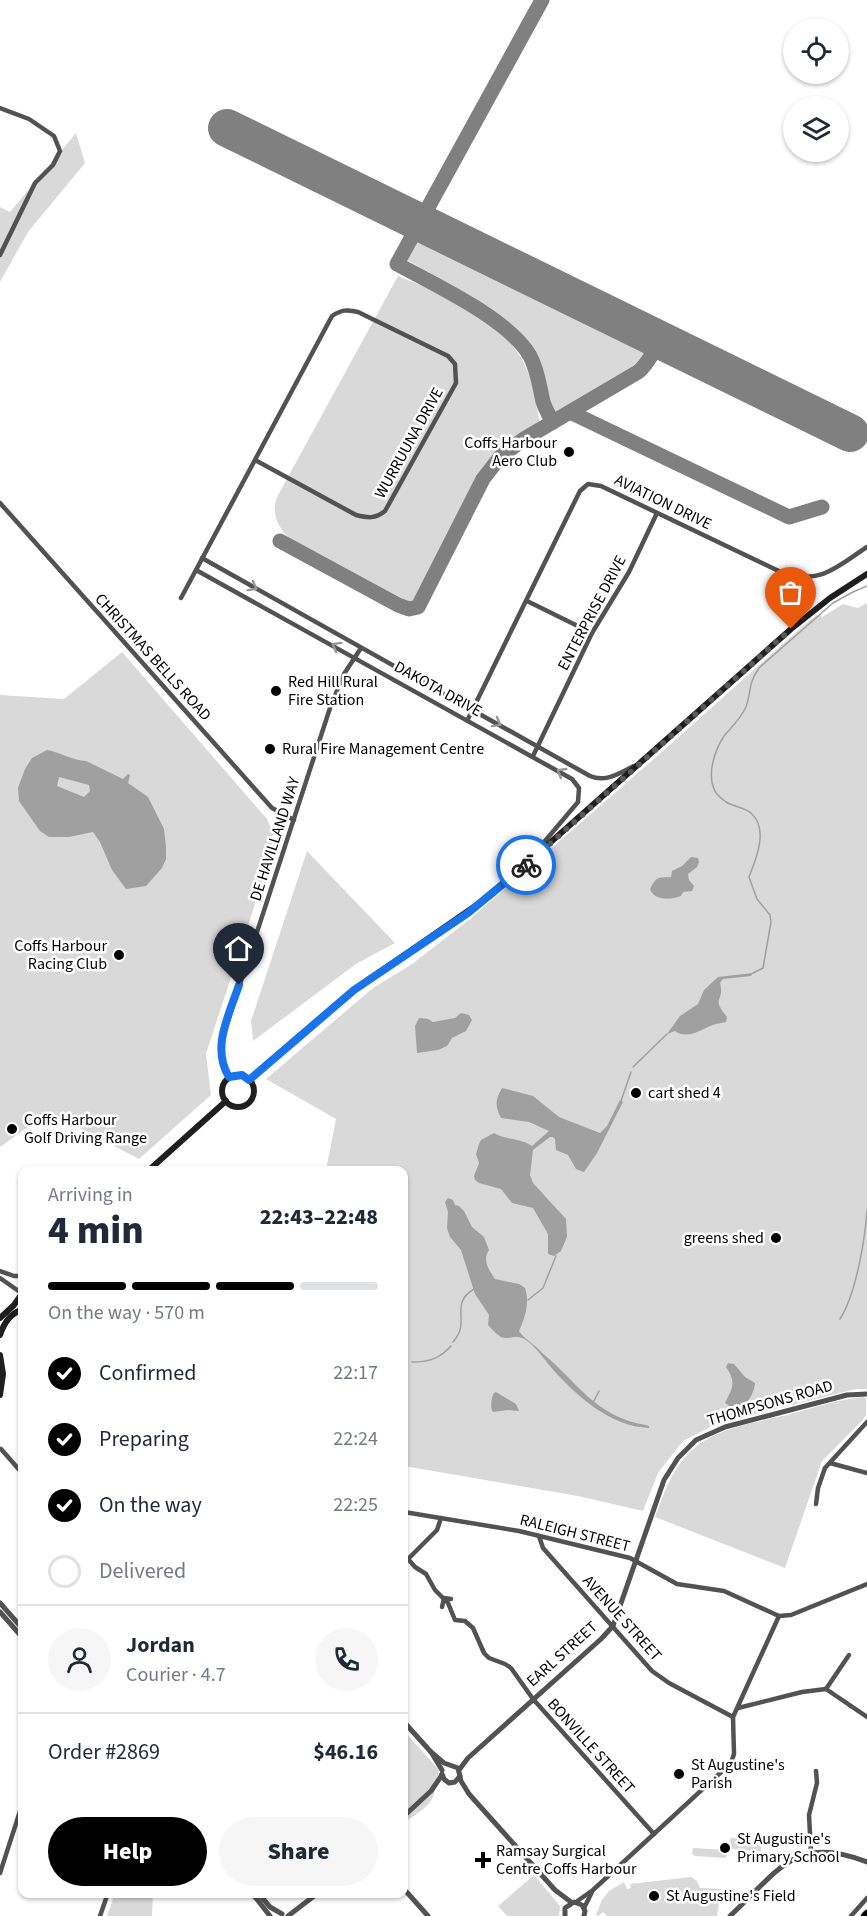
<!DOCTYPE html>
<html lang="en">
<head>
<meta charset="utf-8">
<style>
	body { margin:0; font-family:"Source Sans 3",sans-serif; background:#f6f6f7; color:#1f2937; height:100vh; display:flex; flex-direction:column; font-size:22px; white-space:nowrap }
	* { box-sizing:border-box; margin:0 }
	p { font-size:20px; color:#747a83 }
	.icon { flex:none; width:33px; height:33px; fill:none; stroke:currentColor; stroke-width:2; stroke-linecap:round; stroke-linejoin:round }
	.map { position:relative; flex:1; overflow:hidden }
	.sheet { position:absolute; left:18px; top:1166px; width:390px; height:732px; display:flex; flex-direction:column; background:#fff; border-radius:12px; box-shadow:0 2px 4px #0004 }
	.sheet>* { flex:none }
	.fabs { position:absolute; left:783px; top:18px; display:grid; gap:12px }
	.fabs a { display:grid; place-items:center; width:66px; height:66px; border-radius:50%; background:#fff; box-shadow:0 2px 4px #0004; font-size:30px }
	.pin { position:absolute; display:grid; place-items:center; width:51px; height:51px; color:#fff; margin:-62px -26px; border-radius:50% 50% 50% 0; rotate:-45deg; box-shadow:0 0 6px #0007 }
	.pin .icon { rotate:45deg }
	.courier { position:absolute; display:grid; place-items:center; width:60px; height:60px; margin:-30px; border:4px solid #1a73e8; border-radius:50%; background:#fff; color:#222; box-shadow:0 2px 8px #0007 }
	.headline em { font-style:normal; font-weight:800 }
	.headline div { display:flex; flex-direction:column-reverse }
	.headline { display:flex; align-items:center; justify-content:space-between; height:102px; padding:0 30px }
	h1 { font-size:39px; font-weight:800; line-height:45px }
	.bar { display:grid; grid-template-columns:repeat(4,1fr); gap:9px 6px; align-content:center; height:72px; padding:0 30px }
	.bar i { height:8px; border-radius:4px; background:#e0e1e3 }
	.bar .current { background:#000 }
	.bar p { grid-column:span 4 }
	.line { display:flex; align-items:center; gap:15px; padding:0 30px; border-top:2px solid #e0e1e3 }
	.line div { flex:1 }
	.round { display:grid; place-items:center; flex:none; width:63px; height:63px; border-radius:32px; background:#f6f6f7 }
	ol { padding:0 30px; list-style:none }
	li { display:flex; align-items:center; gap:18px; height:66px }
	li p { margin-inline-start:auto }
	li .icon { padding:6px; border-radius:50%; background:#000; color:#fff; stroke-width:4 }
	li:last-child { color:#747a83 }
	li i { width:33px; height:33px; border:3px solid #e0e1e3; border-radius:50% }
	.button { display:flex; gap:12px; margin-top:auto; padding:12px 30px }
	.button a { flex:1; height:69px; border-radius:36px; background:#000; color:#fff; font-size:24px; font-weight:800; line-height:69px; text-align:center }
	.button a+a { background:#f6f6f7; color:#1f2937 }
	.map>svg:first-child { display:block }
</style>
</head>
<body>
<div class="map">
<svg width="867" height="1916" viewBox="0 0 867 1916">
	<rect width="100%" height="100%" fill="#fff"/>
	<g fill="#d9d9d9">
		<path d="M 76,133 L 85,163 L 28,232 L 0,282 L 0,207 L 10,212 Z"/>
		<path d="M 427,234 L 646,341 L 649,353 L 644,363 L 638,369 L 555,417 L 545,380 L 536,357 L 504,320 L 473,297 L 407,260 L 418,239 Z"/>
		<path d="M 398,276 L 447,296 L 498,331 L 510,342 L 522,359 L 531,379 L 540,423 L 492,456 L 475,478 L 420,596 C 413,604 407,602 397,598 L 291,540 C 278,528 271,514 277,497 Z"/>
		<path d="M 867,603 L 867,1389 L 856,1389 L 716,1424 L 683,1441 L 658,1473 L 643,1511 L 578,1496 L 404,1466 L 404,1170 L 326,1170 L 336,1119 L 266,1079 L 373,988 L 412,964 L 470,919 L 663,751 L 804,625 L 817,615 L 822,616 L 821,618 L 843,604 L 858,608 Z"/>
		<path d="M 122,652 L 267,819 L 273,833 L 271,855 L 206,1054 L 211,1095 L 139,1159 L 49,1112 L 0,1147 L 0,695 L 64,699 Z"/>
		<path d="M 307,851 L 395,943 L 356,964 L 253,1041 L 251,1021 Z"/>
		<path d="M 863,1397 L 866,1398 L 866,1415 L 862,1421 L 822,1461 L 785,1568 L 655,1517 C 664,1493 671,1471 689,1453 C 713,1428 755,1423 787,1415 C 812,1408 837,1400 863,1397 Z"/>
		<path d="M 404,1731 L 439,1770 C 433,1806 433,1802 404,1823 Z"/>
		<path d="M 730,1838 L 761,1840 L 761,1852 L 731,1849 Z"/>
		<path d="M 693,1848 L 727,1850 L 726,1858 L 695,1856 L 692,1854 Z"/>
		<path d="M 534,1875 L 560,1906 L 559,1916 L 507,1916 L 498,1906 Z"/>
		<path d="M 691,1877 L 697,1881 L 700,1888 L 721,1889 L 717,1916 L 607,1916 L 603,1912 L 598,1916 L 596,1915 L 602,1900 L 609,1891 L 624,1882 L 627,1889 L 631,1888 L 630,1884 Z"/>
		<path d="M 115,1893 L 153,1893 L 152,1916 L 107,1916 Z"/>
	</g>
	<g fill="#a0a0a0" fill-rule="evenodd">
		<path d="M 47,750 C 59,752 74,761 86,761 L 123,779 L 128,774 L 130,775 L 128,783 L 148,797 L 164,829 L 166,847 L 166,859 L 162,868 L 146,886 L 126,889 L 112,870 L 100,842 L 93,832 L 69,837 L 49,837 L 40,831 L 19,801 L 18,788 L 25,769 L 32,758 ZM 59,777 L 89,785 L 90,791 L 84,797 L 57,786 Z"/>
		<path d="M 691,857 L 698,858 L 699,862 L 697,867 L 688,874 L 689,880 L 694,886 L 692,891 L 683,892 L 681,896 C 671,900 654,901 650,889 C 657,876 657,878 671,877 L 672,871 L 682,866 Z"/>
		<path d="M 753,973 L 751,976 L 723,979 L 720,983 C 725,1003 710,996 727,1017 L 726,1022 C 723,1023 720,1023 716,1024 C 704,1027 689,1041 675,1031 L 667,1034 L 680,1016 L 698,1004 L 704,990 L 718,977 Z"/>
		<path d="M 461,1013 L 469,1015 L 472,1020 L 466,1031 L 452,1038 L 447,1046 L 438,1050 L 417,1053 L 415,1026 L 419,1018 L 428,1019 L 433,1022 L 455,1018 Z"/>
		<path d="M 502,1088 L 533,1096 L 559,1117 L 600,1133 L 607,1126 L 620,1100 L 623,1102 L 597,1153 L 584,1172 L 576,1169 L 568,1155 L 556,1150 L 555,1139 L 553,1137 L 550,1137 L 533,1150 L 530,1175 L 533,1183 L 566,1219 L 567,1237 L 561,1251 L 554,1256 L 548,1254 L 548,1234 L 533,1208 L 512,1203 L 501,1189 L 479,1183 L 475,1180 L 474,1176 L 479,1163 L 476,1154 L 479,1144 L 481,1140 L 494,1133 C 506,1140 520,1138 532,1146 L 549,1131 L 529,1122 L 501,1118 C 495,1106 495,1100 502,1088 Z"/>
		<path d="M 448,1198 L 453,1200 L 455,1205 L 459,1206 L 464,1211 L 472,1227 L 484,1237 L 489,1250 C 482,1260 489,1270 495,1279 L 519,1284 L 525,1288 C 530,1302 525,1318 519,1331 C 525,1340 535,1344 542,1353 C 578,1382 595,1417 646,1425 L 649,1426 L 649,1428 C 611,1426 580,1399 555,1372 C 547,1363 540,1352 531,1344 C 517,1331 511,1341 501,1337 C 496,1334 492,1329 488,1325 L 489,1315 L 475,1294 L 461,1250 L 450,1237 L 447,1228 L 448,1212 L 445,1202 Z"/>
		<path d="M 728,1363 L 734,1364 L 745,1377 L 755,1383 C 755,1391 748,1403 742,1407 L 731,1407 L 725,1403 C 732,1389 737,1383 726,1367 Z"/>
		<path d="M 496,1392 L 516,1404 L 519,1411 L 508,1410 L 493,1412 C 490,1408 491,1398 494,1393 Z"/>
	</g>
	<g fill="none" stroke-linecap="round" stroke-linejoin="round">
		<g stroke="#a0a0a0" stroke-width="1.5">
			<path d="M 753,973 L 763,968 L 771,922 L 770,915 L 757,899 L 749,877 C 756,859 769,829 751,813 C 744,807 734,807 726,802 C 721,798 716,795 714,789 C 707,773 715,750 724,736 C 732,727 741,718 746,707 C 752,690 747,686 759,668 L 833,603 L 853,592 L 867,586"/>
			<path d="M 633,1067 L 667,1034"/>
			<path d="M 621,1101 L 631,1072"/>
			<path d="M 528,1300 L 543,1288 L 556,1256"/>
			<path d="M 840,1319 C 856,1294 865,1240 867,1210"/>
			<path d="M 453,1342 C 472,1321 448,1305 474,1289"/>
			<path d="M 412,1362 C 429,1362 439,1359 451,1346"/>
			<path d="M 594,1401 L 599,1391"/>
		</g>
		<g stroke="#808080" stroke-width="15">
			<path d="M 542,0 L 397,264 C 435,285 509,319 530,356 C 537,369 539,383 542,397 C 543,405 548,414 553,422"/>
			<path d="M 406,215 L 419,216 L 428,209"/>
			<path d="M 414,235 L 423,228 L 435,229"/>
			<path d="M 647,334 L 653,342 L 653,353"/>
			<path d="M 570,412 L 789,517 L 822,507"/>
			<path d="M 280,541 L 398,605 L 409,609 L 418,607 L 483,479 L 501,456 L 524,439 L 638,372 C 650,363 652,345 670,345"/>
		</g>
		<path stroke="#808080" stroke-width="38" d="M 227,128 L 850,433"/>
		<g stroke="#dbdbdb" stroke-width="10">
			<path id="trunk" d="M 865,1916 L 867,1914"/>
		</g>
		<g stroke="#525252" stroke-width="4.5">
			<path d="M 0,108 L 29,119 L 54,136 L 60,151 L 53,165 L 35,183 L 0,255"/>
			<path d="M 0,503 L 272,808 L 294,820"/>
			<path d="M 202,558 L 590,776 C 606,783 619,773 634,766"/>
			<path d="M 196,570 L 572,779 L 579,788 L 578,802 L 534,854"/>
			<path d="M 181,598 C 231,504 282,410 332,316 C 341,310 347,309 358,312 L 448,356 L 455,364 L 456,383 L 385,511 C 375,519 368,518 356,515 L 255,460"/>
			<path d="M 527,601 L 592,633"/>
			<path d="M 468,719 L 573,505 L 580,491 L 588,484 L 601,486 L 785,574 C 822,584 838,566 867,547"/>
			<path d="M 533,756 L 592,633 L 629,572 L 657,513"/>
			<path d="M 229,1077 C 219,1060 221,1045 226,1027 L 331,705 L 344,674 L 361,648"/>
			<path d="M 0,1271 L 14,1276 L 22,1276"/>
			<path d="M 0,1278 L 20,1292"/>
			<path d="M 1,1449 L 22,1473"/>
			<path d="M 830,1463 L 867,1473"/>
			<path d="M 816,1504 L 818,1488 L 825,1468 L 867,1422"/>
			<path d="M 404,1512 L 519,1531 L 630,1558 L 677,1584 L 724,1591 L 779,1616 L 791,1615 L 867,1584"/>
			<path d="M 539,1536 L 543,1548 L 652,1671 L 669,1683 L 733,1717"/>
			<path d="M 408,1559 L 415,1567 L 426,1574 L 435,1590 L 448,1603 L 455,1620 L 465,1621 L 473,1628 L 484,1653 L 489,1658 L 505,1664 L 511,1668 L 533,1699 L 654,1834"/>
			<path d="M 404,1563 L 437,1530 L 441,1518"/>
			<path d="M 442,1607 L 444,1598 L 451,1599"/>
			<path d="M 826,1689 L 849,1655"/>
			<path d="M 738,1708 L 802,1692 L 826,1689 L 867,1717"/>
			<path d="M 811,1852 L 809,1815 L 817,1783 L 816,1771"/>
			<path d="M 0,1873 L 22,1805"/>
			<path d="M 576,1902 L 593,1890 L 731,1763 L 734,1754 L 733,1717 L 779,1616"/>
			<path d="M 584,1908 L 592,1892"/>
			<path d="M 100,1916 L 108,1893"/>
			<path d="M 851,1916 L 867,1898"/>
		</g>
		<g stroke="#525252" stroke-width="5">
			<path d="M 0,1603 L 22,1628"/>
			<path d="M 0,1612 L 22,1637"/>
			<path d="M 404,1722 L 431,1752 L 442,1770"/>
			<path d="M 431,1752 L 444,1763 L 458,1768 L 461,1781 L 469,1794 L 555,1890 L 571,1902"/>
			<path d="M 459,1770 L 468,1758 L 601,1639 L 613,1626 L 664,1480 L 678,1458 L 696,1440 L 725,1427 L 847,1395 L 867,1394"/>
			<path d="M 442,1774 L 444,1779 L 449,1783 L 455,1782 L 460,1776"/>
			<path d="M 404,1816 L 431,1791 L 442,1775"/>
			<path d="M 404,1889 L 428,1916"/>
			<path d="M 252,1893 L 270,1916"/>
			<path d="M 258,1893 L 270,1907 L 282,1914"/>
			<path d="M 288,1916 L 318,1893"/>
			<path d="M 565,1916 L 565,1908 L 574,1902 L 582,1905 L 585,1911 L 584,1916"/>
			<path d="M 730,1916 C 778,1872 795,1833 867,1862"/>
		</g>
		<g stroke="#1f1f1f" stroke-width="6">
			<circle cx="238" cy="1091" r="16"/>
			<path d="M 249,1080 L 354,990 L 491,895 L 791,629 L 830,598 L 867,574"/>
			<path d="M 149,1170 L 226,1101"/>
			<path d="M 21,1297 L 22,1282"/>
			<path d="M 0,1318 L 14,1305 L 21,1295"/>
			<path d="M 0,1335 C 4,1323 10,1313 22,1310"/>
			<path d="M 0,1355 L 3,1374 L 0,1395"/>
		</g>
		<use href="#trunk" stroke="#000" stroke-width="8"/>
	</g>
	<defs><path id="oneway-chevron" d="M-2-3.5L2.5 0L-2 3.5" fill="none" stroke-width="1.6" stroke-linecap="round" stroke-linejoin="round" transform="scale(1.5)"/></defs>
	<g stroke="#979797">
		<use href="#oneway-chevron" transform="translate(253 587) rotate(29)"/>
		<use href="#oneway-chevron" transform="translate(336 646) rotate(-151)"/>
		<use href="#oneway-chevron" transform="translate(497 723) rotate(29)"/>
		<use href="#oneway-chevron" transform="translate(561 772) rotate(-149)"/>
	</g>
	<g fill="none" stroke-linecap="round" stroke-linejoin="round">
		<path stroke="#595959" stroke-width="6" stroke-dasharray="0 10.8" d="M 526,865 L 791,629"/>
		<path stroke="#1a73e8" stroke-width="8" d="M 239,985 C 229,1015 211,1048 229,1077 L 242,1075 L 249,1080 L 354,990 L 468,913 L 526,865"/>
	</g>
	<g fill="#000" stroke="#fff" stroke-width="2">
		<circle cx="569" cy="452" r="6"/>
		<circle cx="276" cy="691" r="6"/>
		<circle cx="270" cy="749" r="6"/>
		<circle cx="119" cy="955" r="6"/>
		<circle cx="636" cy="1093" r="6"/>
		<circle cx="12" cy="1129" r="6"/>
		<circle cx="776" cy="1238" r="6"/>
		<circle cx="679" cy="1774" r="6"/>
		<circle cx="725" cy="1848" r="6"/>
		<path d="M480 1851h6v6h6v6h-6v6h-6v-6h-6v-6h6z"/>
		<circle cx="654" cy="1896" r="6"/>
	</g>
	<g text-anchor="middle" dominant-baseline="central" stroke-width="5" stroke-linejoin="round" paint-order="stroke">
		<g font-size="16" fill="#000" stroke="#fff">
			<text transform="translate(409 443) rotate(-61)">WURRUUNA DRIVE</text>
			<text transform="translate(663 502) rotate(26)">AVIATION DRIVE</text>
			<text transform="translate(592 613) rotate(-62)">ENTERPRISE DRIVE</text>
			<text transform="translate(153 657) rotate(48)">CHRISTMAS BELLS ROAD</text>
			<text transform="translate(438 689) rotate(29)">DAKOTA DRIVE</text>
			<text transform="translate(275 839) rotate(-72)">DE HAVILLAND WAY</text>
			<text transform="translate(770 1403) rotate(-16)">THOMPSONS ROAD</text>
			<text transform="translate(575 1533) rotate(14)">RALEIGH STREET</text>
			<text transform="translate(622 1618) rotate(48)">AVENUE STREET</text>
			<text transform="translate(562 1654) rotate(-42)">EARL STREET</text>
			<text transform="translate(591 1746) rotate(48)">BONVILLE STREET</text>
		</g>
		<g font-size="16" fill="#000" stroke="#fff" text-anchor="start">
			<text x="557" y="443" text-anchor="end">Coffs Harbour<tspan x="557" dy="18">Aero Club</tspan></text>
			<text x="288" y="682">Red Hill Rural<tspan x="288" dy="18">Fire Station</tspan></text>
			<text x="282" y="749">Rural Fire Management Centre</text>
			<text x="107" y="946" text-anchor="end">Coffs Harbour<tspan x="107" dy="18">Racing Club</tspan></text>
			<text x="648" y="1093">cart shed 4</text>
			<text x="24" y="1120">Coffs Harbour<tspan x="24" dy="18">Golf Driving Range</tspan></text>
			<text x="764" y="1238" text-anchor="end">greens shed</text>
			<text x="691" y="1765">St Augustine's<tspan x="691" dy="18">Parish</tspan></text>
			<text x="737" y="1839">St Augustine's<tspan x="737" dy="18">Primary School</tspan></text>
			<text x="496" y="1851">Ramsay Surgical<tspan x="496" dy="18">Centre Coffs Harbour</tspan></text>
			<text x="666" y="1896">St Augustine's Field</text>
		</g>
	</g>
</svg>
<div class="fabs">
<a><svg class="icon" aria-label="locate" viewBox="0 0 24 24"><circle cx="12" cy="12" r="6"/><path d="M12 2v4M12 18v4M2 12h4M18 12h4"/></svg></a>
<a><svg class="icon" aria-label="layers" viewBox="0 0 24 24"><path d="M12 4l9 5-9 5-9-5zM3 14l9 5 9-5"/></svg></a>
</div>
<div class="pin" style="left:791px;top:629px;background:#ea580c"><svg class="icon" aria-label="bag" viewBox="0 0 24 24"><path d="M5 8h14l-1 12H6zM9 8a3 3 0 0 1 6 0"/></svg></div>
<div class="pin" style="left:239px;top:985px;background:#1f2937"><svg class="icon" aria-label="home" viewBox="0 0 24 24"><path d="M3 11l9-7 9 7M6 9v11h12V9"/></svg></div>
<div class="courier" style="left:526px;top:865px"><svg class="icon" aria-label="bike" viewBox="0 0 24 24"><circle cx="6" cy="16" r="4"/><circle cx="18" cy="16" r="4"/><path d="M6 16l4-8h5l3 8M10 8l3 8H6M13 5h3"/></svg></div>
<section class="sheet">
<div class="headline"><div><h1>4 min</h1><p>Arriving in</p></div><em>22:43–22:48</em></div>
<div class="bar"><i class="current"></i><i class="current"></i><i class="current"></i><i></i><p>On the way · 570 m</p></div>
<ol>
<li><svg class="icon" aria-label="check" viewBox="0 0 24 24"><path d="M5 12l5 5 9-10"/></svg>Confirmed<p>22:17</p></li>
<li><svg class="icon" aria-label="check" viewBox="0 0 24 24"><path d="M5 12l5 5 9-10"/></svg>Preparing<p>22:24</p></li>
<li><svg class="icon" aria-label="check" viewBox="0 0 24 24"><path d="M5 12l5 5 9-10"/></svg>On the way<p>22:25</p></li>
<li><i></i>Delivered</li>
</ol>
<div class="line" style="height:108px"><a class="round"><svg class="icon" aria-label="person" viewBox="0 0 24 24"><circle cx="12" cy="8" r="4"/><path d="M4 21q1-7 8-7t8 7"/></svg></a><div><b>Jordan</b><p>Courier · 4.7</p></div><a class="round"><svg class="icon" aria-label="phone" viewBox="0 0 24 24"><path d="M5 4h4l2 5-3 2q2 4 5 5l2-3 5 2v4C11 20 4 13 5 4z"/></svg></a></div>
<div class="line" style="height:78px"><div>Order #2869</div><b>$46.16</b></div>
<div class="button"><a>Help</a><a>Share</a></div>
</section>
</div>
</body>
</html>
